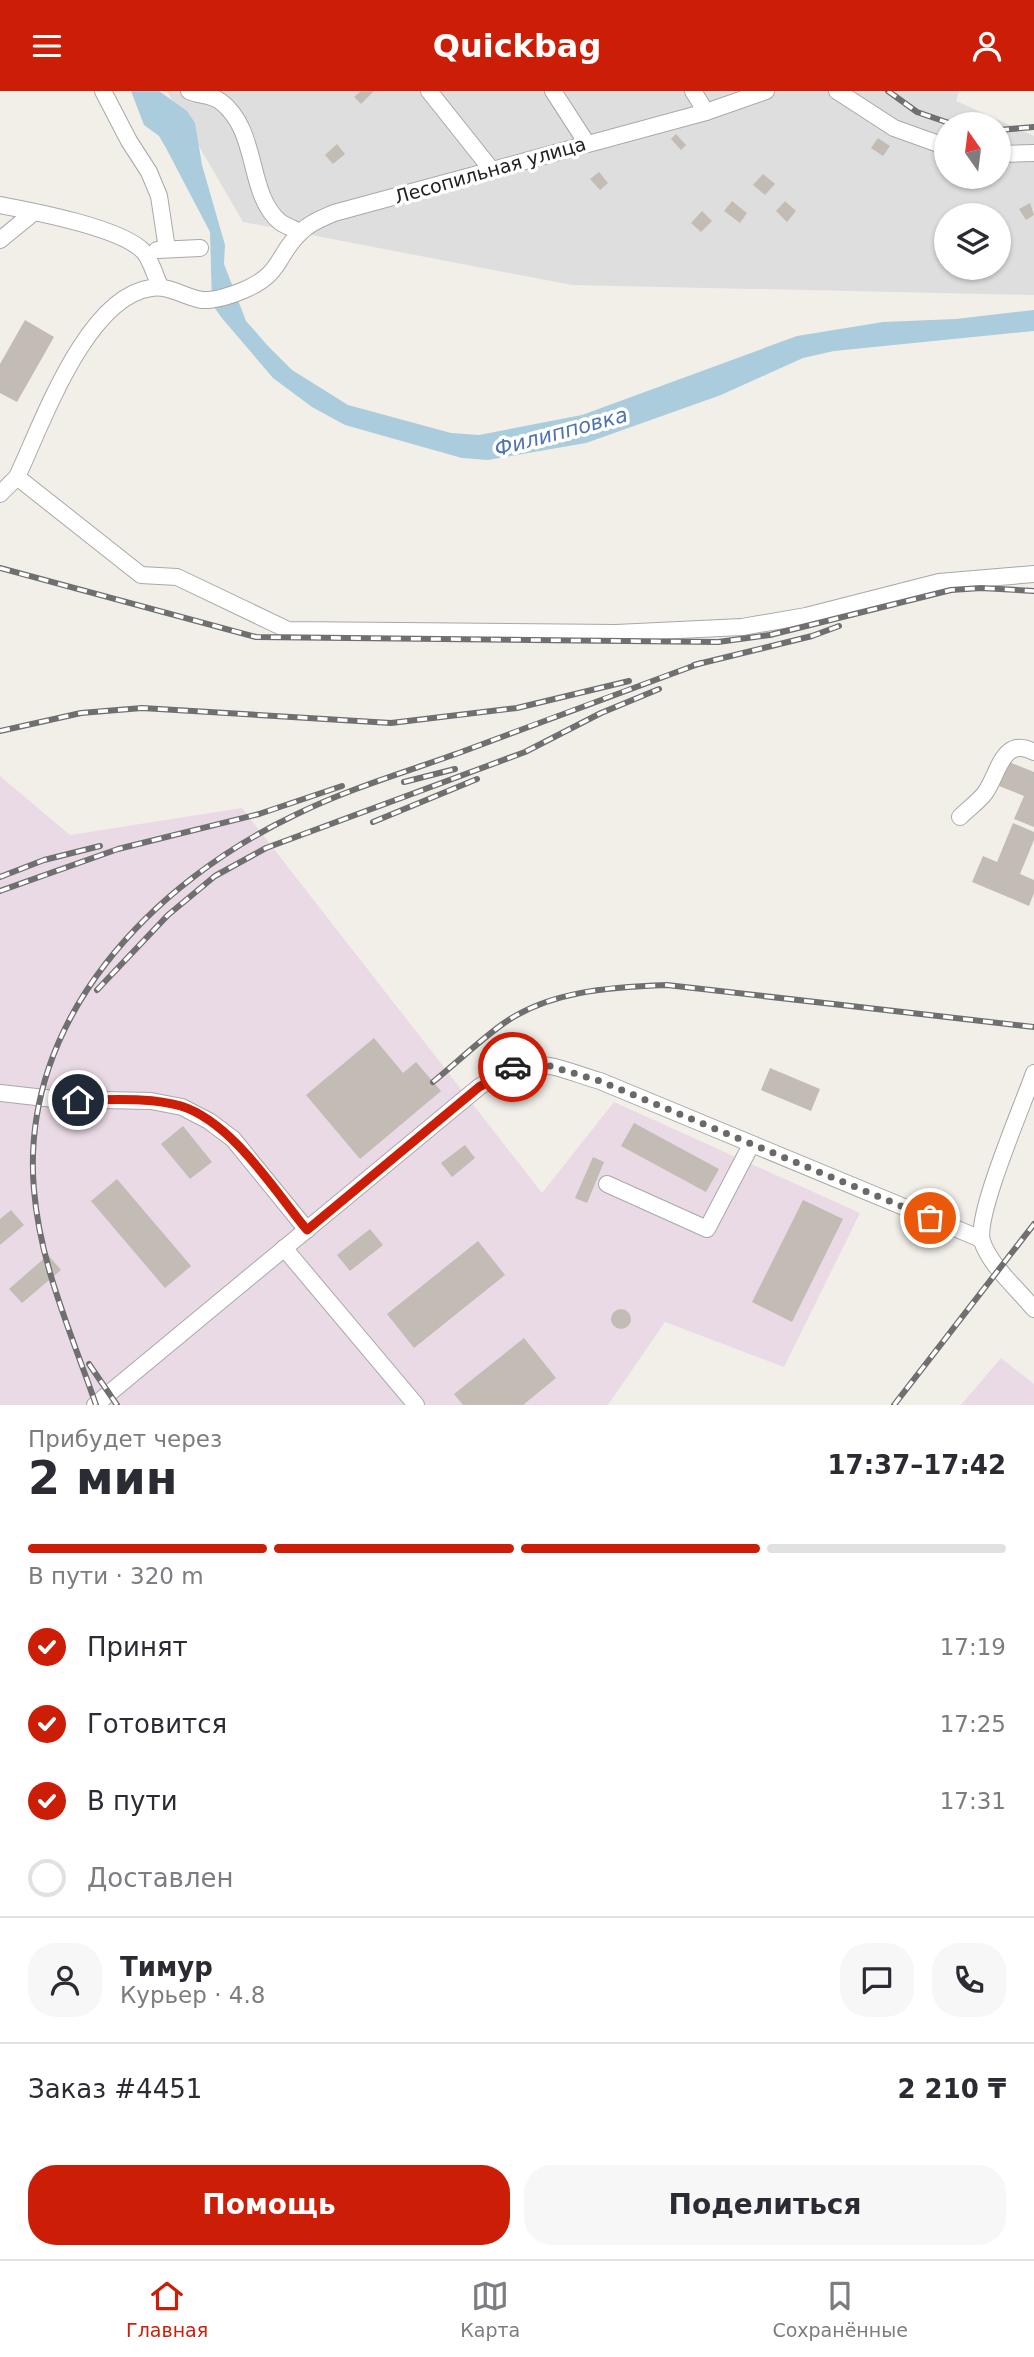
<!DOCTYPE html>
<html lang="ru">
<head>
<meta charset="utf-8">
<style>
	body { margin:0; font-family:"DejaVu Sans",sans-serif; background:#f7f7f7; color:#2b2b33; height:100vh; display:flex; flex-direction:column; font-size:26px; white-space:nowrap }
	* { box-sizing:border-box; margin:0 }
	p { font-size:23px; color:#7c7c81 }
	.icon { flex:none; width:38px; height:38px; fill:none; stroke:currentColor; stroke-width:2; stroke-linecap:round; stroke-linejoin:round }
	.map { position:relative; height:1314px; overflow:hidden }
	.sheet { display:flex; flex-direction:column; background:#fff; flex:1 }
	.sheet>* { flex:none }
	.needle { width:46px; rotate:346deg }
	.fabs { position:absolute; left:934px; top:21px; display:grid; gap:14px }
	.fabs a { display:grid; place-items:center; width:77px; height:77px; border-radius:50%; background:#fff; box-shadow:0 2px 5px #0004; font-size:35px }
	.pin { position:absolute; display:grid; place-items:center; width:60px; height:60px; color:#fff; margin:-30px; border:4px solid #fff; border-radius:50%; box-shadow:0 2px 7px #0007 }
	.courier { position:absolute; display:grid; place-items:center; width:70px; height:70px; margin:-35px; border:5px solid #cc1d06; border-radius:50%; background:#fff; color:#222; box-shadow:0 2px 9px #0007 }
	.headline em { font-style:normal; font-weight:600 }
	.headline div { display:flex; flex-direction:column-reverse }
	.headline { display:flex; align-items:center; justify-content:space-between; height:119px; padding:0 28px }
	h1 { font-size:46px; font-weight:600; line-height:52px }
	.bar { display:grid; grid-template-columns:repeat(4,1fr); gap:10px 7px; align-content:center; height:84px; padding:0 28px }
	.bar i { height:9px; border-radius:5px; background:#e1e1e2 }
	.bar .selected { background:#cc1d06 }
	.bar p { grid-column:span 4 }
	.line { display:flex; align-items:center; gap:18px; padding:0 28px; border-top:2px solid #e1e1e2 }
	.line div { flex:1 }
	.round { display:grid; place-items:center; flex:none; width:74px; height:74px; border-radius:28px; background:#f7f7f7 }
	ol { padding:0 28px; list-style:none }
	li { display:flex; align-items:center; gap:21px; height:77px }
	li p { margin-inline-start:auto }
	li .icon { padding:7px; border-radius:50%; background:#cc1d06; color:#fff; stroke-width:4 }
	li:last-child { color:#7c7c81 }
	li i { width:38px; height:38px; border:4px solid #e1e1e2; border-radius:50% }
	.primary-button { display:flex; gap:14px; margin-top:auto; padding:14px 28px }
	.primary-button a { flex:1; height:80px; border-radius:28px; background:#cc1d06; color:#fff; font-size:28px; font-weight:600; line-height:80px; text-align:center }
	.primary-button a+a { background:#f7f7f7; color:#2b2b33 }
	header { display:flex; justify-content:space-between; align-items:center; height:91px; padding:0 28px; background:#cc1d06; color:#fff; font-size:32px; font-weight:600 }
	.menu { display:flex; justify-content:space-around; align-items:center; height:98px; border-top:2px solid #e1e1e2; background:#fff; font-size:19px; color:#7c7c81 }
	.menu a { display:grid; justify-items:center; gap:4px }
	.menu .selected { color:#cc1d06 }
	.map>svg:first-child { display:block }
</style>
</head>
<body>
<header><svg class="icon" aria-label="menu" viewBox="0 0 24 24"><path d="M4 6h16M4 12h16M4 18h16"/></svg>Quickbag<svg class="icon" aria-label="person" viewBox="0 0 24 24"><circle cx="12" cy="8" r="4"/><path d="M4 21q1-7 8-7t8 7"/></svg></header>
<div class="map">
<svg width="1034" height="1314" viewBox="0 0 1034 1314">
	<rect width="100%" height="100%" fill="#f1efe8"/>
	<path fill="#dfdede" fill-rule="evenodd" d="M 167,0 L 959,0 L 956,10 L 1034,45 L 1034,204 L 572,194 L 243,131 ZM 947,33 L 999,33 L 999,86 L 947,86 ZM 947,124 L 999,124 L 999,177 L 947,177 Z"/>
	<g fill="#eadae5">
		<path d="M 0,685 L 70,744 L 242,717 L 542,1102 L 614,1011 L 860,1122 L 784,1276 L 665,1231 L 608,1314 L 0,1314 Z"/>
		<path d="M 1001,1267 L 1034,1293 L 1034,1314 L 961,1314 Z"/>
	</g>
	<path fill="#acd" d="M 131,0 L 159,0 L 187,20 L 195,32 L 202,74 L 225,154 L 224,173 L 246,230 L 268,255 L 292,279 L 348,314 L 451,342 L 479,344 L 582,324 L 797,245 L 883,231 L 956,228 L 1034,219 L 1034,240 L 834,260 L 803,267 L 721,304 L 586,352 L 488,369 L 462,367 L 345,334 L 312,316 L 273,287 L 221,226 L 212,213 L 210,141 L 166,57 L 159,45 L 144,34 Z"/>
	<g fill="#c2bcb4">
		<path d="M 361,0 L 374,0 L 361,13 L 354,6 Z"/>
		<path d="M 676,43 L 686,54 L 681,59 L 671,48 Z"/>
		<path d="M 878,47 L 890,55 L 883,65 L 871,57 Z"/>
		<path d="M 337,53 L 345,63 L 333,73 L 325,64 Z"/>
		<path d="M 599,81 L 608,92 L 600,99 L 590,88 Z"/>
		<path d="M 763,83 L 775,93 L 765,104 L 753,94 Z"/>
		<path d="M 732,110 L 747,122 L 740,132 L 724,120 Z"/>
		<path d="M 785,110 L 796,120 L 787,131 L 776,120 Z"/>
		<path d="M 1030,112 L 1034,124 L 1026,129 L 1019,118 Z"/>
		<path d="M 702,120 L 712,130 L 701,141 L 691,132 Z"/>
		<path d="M 25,229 L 54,246 L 17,311 L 0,302 L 0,273 Z"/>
		<path d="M 1009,671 L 1034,681 L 1034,736 L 1014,728 L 1024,705 L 999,695 Z"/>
		<path d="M 1013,732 L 1034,741 L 1034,749 L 1020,783 L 1034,789 L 1034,802 L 1029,815 L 972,791 L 983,765 L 997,771 Z"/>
		<path d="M 374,947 L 403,982 L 416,971 L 441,1000 L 360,1068 L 306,1004 Z"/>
		<path d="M 770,977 L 820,998 L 811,1020 L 761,999 Z"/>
		<path d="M 634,1032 L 719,1078 L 706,1101 L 621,1055 Z"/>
		<path d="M 183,1035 L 212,1071 L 190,1088 L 161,1053 Z"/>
		<path d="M 465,1054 L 475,1067 L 452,1086 L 441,1072 Z"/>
		<path d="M 593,1066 L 604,1071 L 587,1112 L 575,1107 Z"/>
		<path d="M 117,1088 L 191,1175 L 165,1197 L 91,1110 Z"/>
		<path d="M 803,1109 L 843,1128 L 792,1231 L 752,1211 Z"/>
		<path d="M 11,1119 L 24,1134 L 0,1154 L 0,1128 Z"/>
		<path d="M 370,1138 L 383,1154 L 350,1180 L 337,1164 Z"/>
		<path d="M 478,1150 L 505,1184 L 414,1257 L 387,1223 Z"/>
		<path d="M 48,1164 L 61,1179 L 22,1212 L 9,1198 Z"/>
		<circle cx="621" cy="1228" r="10"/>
		<path d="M 524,1247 L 556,1287 L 523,1314 L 463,1314 L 454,1303 Z"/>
	</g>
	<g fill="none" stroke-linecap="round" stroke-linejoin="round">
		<g stroke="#a8a8a8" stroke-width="18">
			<g id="minor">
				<path d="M 103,0 L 129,50 L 149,81 L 159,105 L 167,158"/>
				<path d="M 189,0 C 199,5 210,3 220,10 C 260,40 246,102 280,131 C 286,135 294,138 300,141"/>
				<path d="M 429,0 L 491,78"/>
				<path d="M 553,0 L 586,51"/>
				<path d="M 693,0 L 706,21"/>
				<path d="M 837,0 L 894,37 L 947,56"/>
				<path d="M 999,63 L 1034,62"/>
				<path d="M 0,114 C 32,120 123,137 144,161 C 151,169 155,185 160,195"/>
				<path d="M 0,149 L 33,122"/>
				<path d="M 157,159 L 200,157"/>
				<path d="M 17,386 L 141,484 L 177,486 L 288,539 L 616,542 L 742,536 L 806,525 L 939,491 L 1034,483"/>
				<path d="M 0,403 L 17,386 C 42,333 86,206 151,197 C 169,194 184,206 202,209 C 214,210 233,204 244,199 C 284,182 276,163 302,140 C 311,131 323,127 334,122 L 706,21 L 766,0"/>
				<path d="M 960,726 C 968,718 979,710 985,702 C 999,683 1002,644 1034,661"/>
				<path d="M 1034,982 C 1023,1014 975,1124 982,1150 C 990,1175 1018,1198 1034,1218"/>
				<path d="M 0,1002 L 54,1008 L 151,1010 L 182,1016 L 209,1030 L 233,1048 L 307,1139"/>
				<path d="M 607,1093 L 707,1138 L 751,1054"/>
				<path d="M 284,1157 L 416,1314"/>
				<path d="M 95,1314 L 479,996 C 532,961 544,973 600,990 L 981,1148"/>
			</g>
		</g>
		<use href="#minor" stroke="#fff" stroke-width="16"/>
		<g stroke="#6f6f6f" stroke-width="6">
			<g id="rail">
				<path d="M 888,0 L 917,21 L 952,33"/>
				<path d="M 999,39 L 1034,36"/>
				<path d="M 0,477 L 256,546 L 718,551 L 770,544 L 951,499 L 981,497 L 1034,500"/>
				<path d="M 694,574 L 812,545 L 839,535"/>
				<path d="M 0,640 L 81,622 L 142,617 L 391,632 L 517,617 L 629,590"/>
				<path d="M 404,691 L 455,678"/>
				<path d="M 373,731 L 477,688"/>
				<path d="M 0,786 L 44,769 L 100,755"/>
				<path d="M 0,800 L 118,758 L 259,723 L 342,695"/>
				<path d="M 97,899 L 168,824 L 215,785 L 266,757 L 525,661 L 601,622 L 659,598"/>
				<path d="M 433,991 C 455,973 477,952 500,935 C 546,900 611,896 667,894 L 1034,936"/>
				<path d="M 89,1273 L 117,1314"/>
				<path d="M 96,1314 C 72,1244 40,1174 34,1099 C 19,928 153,791 297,723 C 350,697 409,680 464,660 C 543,630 622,601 701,572"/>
				<path d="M 894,1314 L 1034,1133"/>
			</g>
		</g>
		<use href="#rail" stroke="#fff" stroke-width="3.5" stroke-dasharray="10" stroke-linecap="butt"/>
	</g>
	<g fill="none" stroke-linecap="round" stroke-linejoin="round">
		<path stroke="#6a6967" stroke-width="7" stroke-dasharray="0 12.6" d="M 513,976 L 540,972 L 600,990 L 930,1127"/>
		<path stroke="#cc1d06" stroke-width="9" d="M 78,1009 C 112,1009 149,1006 181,1015 C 232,1031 274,1099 307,1139 L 479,996 L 513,976"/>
	</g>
	<g text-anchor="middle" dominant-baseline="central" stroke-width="7" stroke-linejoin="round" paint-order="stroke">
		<g font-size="19" fill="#212121" stroke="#fff">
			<text transform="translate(490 79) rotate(-16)">Лесопильная улица</text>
		</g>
		<g font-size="21" font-style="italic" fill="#4f74af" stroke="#fff">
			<text transform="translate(561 341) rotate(-15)">Филипповка</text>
		</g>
	</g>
</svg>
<div class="fabs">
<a><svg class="needle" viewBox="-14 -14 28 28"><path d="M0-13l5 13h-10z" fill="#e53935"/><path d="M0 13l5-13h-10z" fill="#7c7c81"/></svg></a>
<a><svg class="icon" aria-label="layers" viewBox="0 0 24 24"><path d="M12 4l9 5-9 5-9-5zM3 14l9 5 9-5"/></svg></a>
</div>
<div class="pin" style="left:930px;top:1127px;background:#ea580c"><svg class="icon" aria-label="bag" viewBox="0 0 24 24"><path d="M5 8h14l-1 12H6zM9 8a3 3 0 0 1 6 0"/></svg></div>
<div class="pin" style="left:78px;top:1009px;background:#1f2937"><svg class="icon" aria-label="home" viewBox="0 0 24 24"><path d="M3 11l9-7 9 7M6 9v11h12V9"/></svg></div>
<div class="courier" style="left:513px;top:976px"><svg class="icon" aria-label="car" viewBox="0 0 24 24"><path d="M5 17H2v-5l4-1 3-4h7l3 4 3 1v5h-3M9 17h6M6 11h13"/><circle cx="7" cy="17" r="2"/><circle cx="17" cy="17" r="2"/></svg></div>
</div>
<section class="sheet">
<div class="headline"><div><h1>2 мин</h1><p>Прибудет через</p></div><em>17:37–17:42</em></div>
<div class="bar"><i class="selected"></i><i class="selected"></i><i class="selected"></i><i></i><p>В пути · 320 m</p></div>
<ol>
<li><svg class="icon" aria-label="check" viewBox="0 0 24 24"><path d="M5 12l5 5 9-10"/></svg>Принят<p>17:19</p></li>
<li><svg class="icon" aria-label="check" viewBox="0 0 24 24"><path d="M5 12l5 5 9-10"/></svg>Готовится<p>17:25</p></li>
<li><svg class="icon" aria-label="check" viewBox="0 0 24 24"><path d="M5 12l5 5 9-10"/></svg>В пути<p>17:31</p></li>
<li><i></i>Доставлен</li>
</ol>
<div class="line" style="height:126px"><a class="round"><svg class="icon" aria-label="person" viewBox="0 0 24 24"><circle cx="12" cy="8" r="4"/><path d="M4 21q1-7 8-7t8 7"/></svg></a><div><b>Тимур</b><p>Курьер · 4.8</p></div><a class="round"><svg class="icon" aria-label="chat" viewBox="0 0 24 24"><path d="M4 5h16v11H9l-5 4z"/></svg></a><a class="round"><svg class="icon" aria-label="phone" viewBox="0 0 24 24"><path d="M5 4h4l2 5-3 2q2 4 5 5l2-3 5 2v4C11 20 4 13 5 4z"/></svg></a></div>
<div class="line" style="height:91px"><div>Заказ #4451</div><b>2 210 ₸</b></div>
<div class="primary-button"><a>Помощь</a><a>Поделиться</a></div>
</section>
<nav class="menu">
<a class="selected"><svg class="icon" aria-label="home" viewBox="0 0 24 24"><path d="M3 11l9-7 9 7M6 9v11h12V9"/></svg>Главная</a>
<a><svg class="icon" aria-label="map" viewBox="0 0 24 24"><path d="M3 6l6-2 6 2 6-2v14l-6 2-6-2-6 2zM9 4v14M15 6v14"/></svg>Карта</a>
<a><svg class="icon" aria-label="saved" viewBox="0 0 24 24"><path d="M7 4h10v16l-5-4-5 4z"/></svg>Сохранённые</a>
</nav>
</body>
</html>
